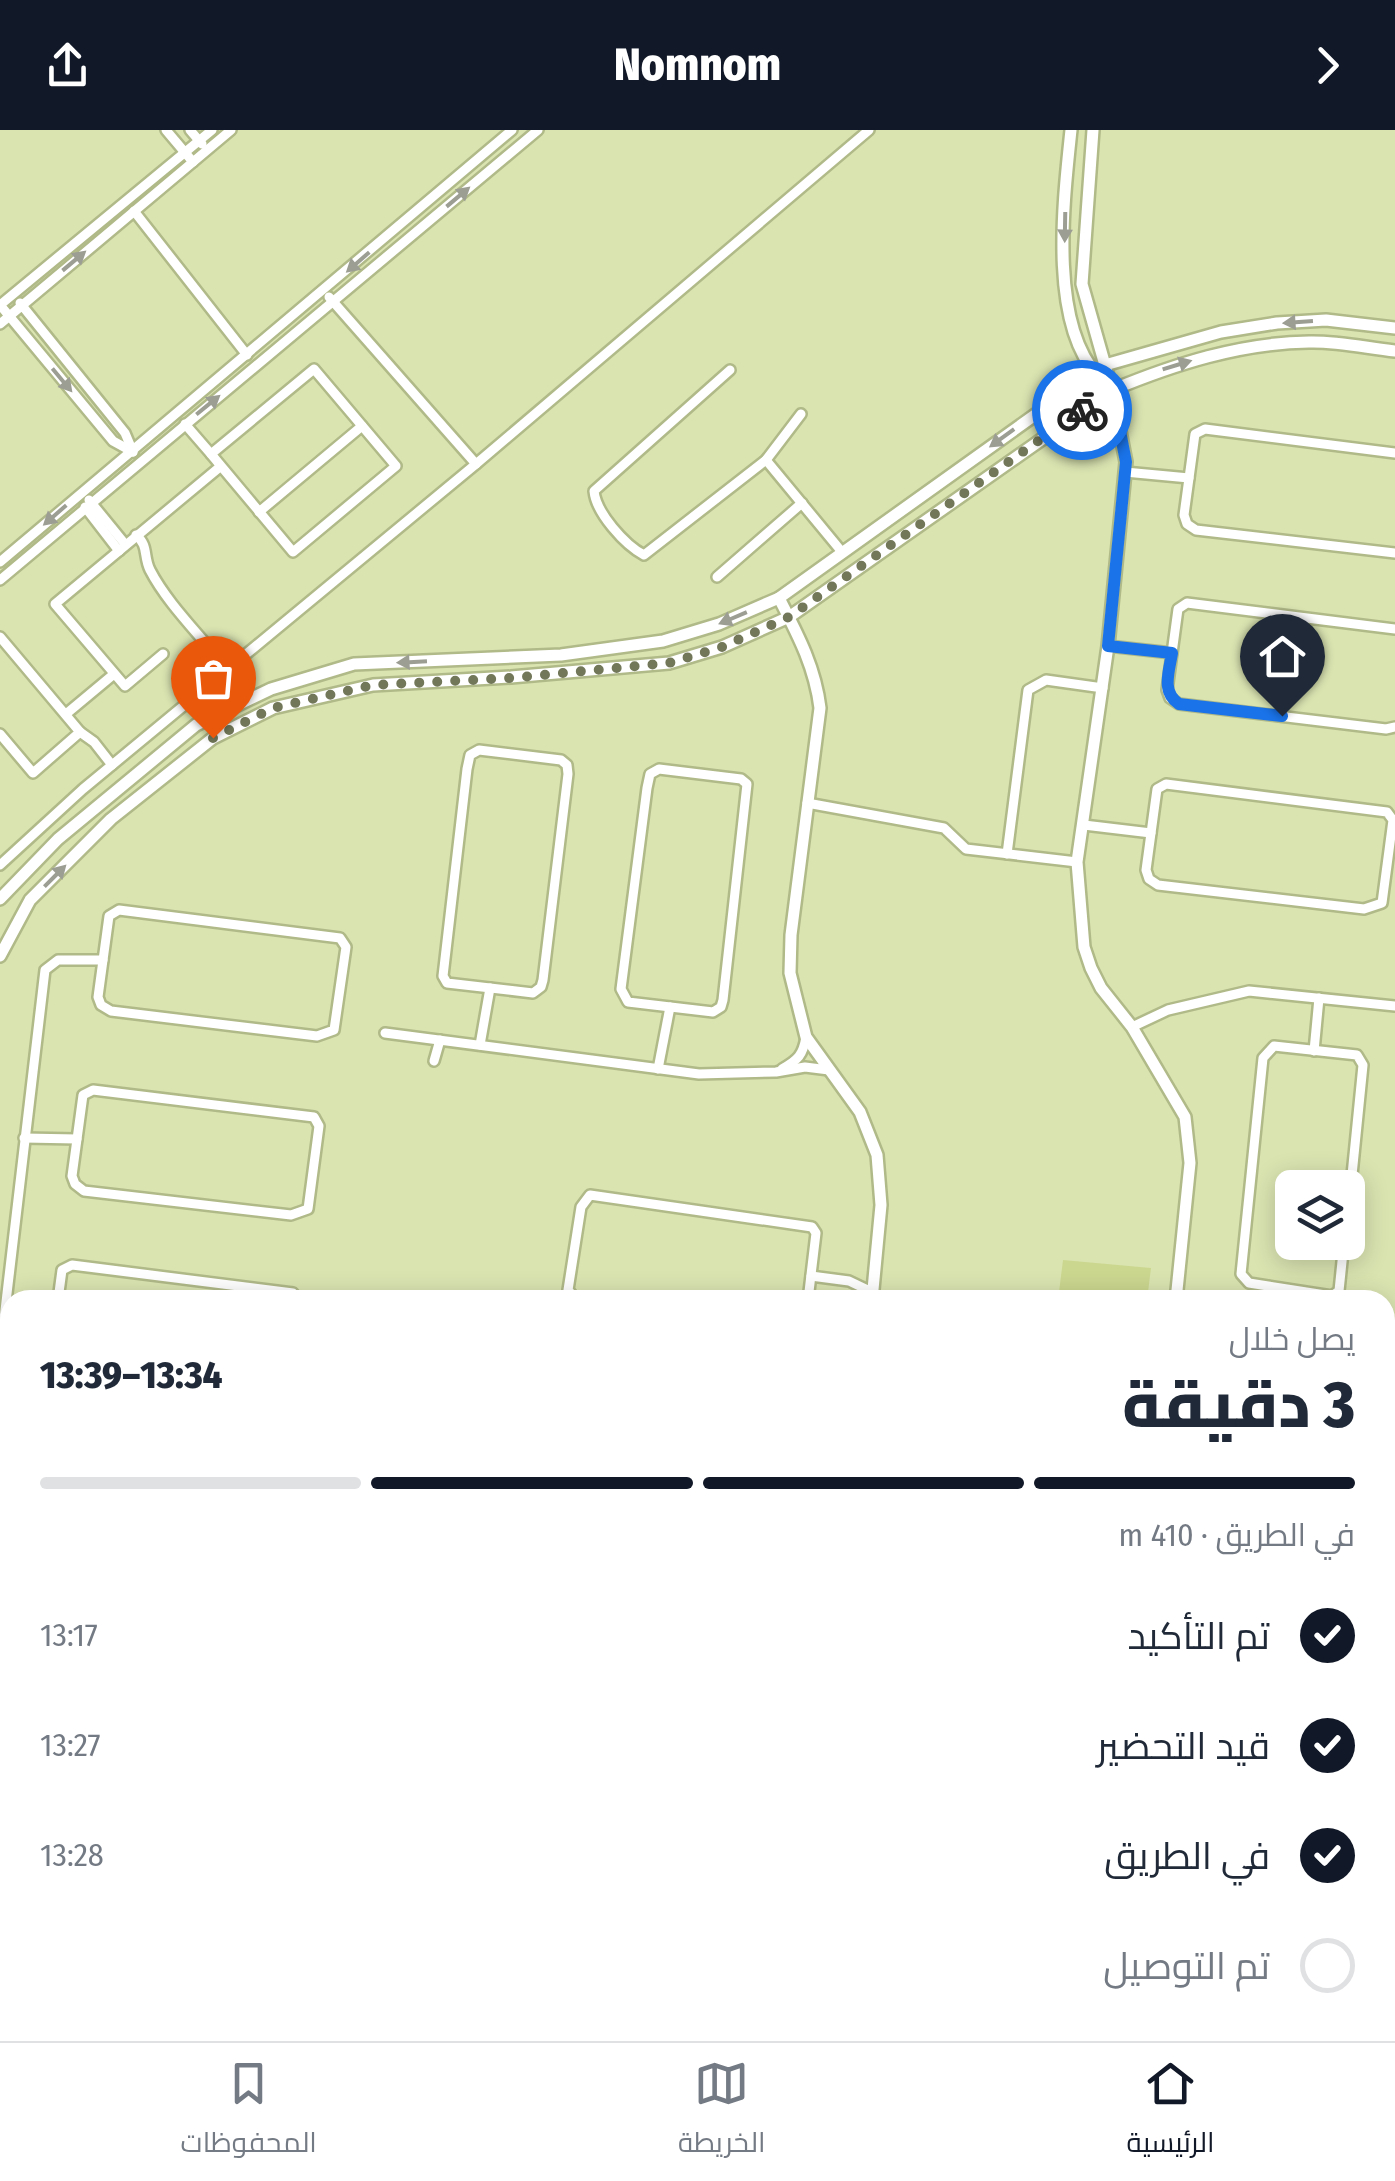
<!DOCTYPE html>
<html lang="ar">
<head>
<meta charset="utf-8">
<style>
	body { margin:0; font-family:"Fira Sans Condensed",Cairo,sans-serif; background:#f2f2f3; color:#1f2937; direction:rtl; height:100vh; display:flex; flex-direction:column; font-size:38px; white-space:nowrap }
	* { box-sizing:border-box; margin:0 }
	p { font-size:32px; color:#747a83 }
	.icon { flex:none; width:55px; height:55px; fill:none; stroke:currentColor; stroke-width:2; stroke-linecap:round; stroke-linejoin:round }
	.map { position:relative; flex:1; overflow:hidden; direction:ltr }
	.panel { position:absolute; left:0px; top:1160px; width:1395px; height:752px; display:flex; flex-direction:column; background:#fff; border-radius:30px 30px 0 0; box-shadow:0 5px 25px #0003; direction:rtl }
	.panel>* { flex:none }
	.controls { position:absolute; left:1275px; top:1040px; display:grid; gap:20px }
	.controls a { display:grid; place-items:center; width:90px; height:90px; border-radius:15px; background:#fff; box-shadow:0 5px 25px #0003; font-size:50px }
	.pin { position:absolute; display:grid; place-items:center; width:85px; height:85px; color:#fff; margin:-102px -42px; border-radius:50% 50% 50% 0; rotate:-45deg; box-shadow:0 0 10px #0007 }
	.pin .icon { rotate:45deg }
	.courier { position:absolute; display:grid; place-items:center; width:100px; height:100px; margin:-50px; border:8px solid #1a73e8; border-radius:50%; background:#fff; color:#222; box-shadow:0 2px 12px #0007 }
	.headline em { font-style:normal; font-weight:800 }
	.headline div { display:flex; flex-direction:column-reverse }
	.headline { display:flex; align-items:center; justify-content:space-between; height:170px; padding:0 40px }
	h1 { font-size:65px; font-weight:800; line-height:75px }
	.bar { display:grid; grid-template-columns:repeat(4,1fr); gap:15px 10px; align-content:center; height:120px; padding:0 40px }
	.bar i { height:12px; border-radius:8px; background:#e0e1e3 }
	.bar .on { background:#111827 }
	.bar p { grid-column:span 4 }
	ol { padding:0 40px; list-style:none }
	li { display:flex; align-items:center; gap:30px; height:110px }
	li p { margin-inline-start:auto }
	li .icon { padding:10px; border-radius:50%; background:#111827; color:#fff; stroke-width:4 }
	li:last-child { color:#747a83 }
	li i { width:55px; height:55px; border:5px solid #e0e1e3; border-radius:50% }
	header { display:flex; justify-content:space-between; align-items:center; height:130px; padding:0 40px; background:#111827; color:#fff; font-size:45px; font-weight:800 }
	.menu { display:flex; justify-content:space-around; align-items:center; height:140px; border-top:2px solid #e0e1e3; background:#fff; font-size:28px; color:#747a83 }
	.menu a { display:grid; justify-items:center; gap:5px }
	.menu .on { color:#111827 }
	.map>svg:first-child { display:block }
</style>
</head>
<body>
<header><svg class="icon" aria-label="forward" viewBox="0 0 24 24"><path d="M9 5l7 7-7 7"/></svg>Nomnom<svg class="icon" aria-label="share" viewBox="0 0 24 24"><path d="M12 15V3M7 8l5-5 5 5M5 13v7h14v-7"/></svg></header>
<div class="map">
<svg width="1395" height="1911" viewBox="0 0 1395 1911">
	<rect width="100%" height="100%" fill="#dae4b1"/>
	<path fill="#cbd78f" d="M 1063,1130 L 1151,1138 L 1147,1170 L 1058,1170 Z"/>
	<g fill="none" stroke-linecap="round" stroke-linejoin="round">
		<g stroke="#b0b988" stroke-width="14">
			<g id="minor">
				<path d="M 166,0 L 193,32"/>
				<path d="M 190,0 L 202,14"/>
				<path d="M 134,81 L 247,225"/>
				<path d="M 329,167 L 476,334"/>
				<path d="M 20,173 L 125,303 L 133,322"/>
				<path d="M 0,194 L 231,0"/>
				<path d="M 730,240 L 594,361 C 596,383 625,415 644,425 L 766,330 L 801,284"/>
				<path d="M 185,294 L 211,324"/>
				<path d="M 133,322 L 113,311 L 0,175 L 212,0"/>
				<path d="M 1395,323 L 1205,299 L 1195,304 L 1184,385 L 1187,394 L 1196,400 L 1395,423"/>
				<path d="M 766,330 L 842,422"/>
				<path d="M 1125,342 L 1189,348"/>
				<path d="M 89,370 L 125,414"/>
				<path d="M 85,377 L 119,421"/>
				<path d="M 259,382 L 362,296"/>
				<path d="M 136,405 C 149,416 143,426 150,440 C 166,471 195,500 217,527"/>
				<path d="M 0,432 L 512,0"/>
				<path d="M 717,447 L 802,373"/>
				<path d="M 0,450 L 538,0"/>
				<path d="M 1395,499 L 1187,473 L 1178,479 L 1167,560 L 1170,568 L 1179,574 L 1386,599 L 1395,597"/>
				<path d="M 0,507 L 80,602 L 33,643 L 0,604"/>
				<path d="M 1108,516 L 1172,523"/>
				<path d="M 163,524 L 125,556 L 55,474 L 221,336 L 293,422 L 396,336 L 314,239 L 211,324 L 221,336"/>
				<path d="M 66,584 L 114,544"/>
				<path d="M 80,602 L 94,612 L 112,635"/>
				<path d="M 479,620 L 561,630 L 567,635 L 568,644 L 543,850 L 541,857 L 533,863 L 447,853 L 443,846 L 467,639 L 470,625 Z"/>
				<path d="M 659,639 L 741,649 L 747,654 L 723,870 L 721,877 L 713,882 L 628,872 L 621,859 L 647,658 L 650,644 Z"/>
				<path d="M 1166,654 L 1387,682 L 1393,690 L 1382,773 L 1364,779 L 1158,755 L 1149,749 L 1146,740 L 1157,659 Z"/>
				<path d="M 807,673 L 944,698 L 966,719 L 1077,732"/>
				<path d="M 1084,695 L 1151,703"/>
				<path d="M 1007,724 L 1028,560 L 1046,550 L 1103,558"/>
				<path d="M 0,735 L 83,659 L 476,334 L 869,0"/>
				<path d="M 119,780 L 340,808 L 346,817 L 334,900 L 317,906 L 111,881 L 101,875 L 98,867 L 109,786 Z"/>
				<path d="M 1132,897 L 1168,880 L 1249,861 L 1395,876"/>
				<path d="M 385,903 L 699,944 L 776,942 L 805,937 L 829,940"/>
				<path d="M 480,915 L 490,858"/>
				<path d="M 1314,921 L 1319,868"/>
				<path d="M 434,931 L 440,910"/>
				<path d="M 658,939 L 670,877"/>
				<path d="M 782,939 C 798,930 803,925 806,907"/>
				<path d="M 93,960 L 314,987 L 319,996 L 308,1079 L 291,1085 L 84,1061 L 75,1054 L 72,1046 L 83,965 Z"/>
				<path d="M 24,1008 L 77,1009"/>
				<path d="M 1344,1112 L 1339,1161 L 1332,1166 L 1249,1153 L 1241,1144 L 1263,928 L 1274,916 L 1357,925 L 1363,935 L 1348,1085"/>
				<path d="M 811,1146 L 849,1151 L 872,1162"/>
				<path d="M 58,1170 L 62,1140 L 72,1135 L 293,1163 L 298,1170"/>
				<path d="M 589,1170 L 574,1167 L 568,1160 L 581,1077 L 590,1065 L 812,1097 L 816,1103 L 808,1170"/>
				<path d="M 0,1223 L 45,840 L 58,830 L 103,830"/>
				<path d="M 0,1290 L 10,1291"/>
				<path d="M 1385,1321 L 1395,1322"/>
				<path d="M 0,1335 L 10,1336"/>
				<path d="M 1385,1419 L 1395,1420"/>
				<path d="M 0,1570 L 10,1571"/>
				<path d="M 1385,1749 L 1395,1750"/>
				<path d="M 0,1772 L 10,1772"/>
				<path d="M 1385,1813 L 1395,1814"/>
				<path d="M 1385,1858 L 1395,1862"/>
				<path d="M 0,1884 L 4,1911"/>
				<path d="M 153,1902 L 154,1911"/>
				<path d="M 263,1902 L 265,1911"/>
				<path d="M 478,1902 L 479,1911"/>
				<path d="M 516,1902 L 517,1911"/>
				<path d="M 597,1902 L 599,1911"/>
				<path d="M 643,1902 L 644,1911"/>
				<path d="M 687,1902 L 689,1911"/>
				<path d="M 1199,1902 L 1221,1911"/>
				<path d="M 4,1909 L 22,1911"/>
				<path d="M 40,1911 L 100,1902"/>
				<path d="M 372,1911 L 422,1902"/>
				<path d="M 716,1911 L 765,1904"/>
				<path d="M 790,1911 L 790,1902"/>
				<path d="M 1088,1911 L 1089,1902"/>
				<path d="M 1141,1911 L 1142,1902"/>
				<path d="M 1229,1911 L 1232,1902"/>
				<path d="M 1321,1911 L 1324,1902"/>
			</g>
		</g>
		<g stroke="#b0b988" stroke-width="16">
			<g id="tertiary">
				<path d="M 1071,0 C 1064,68 1048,192 1098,246"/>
				<path d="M 1093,0 L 1082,154 L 1112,260 L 1126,332 L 1108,516 L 1077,732 L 1084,817 L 1091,838 L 1101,858 L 1132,897 L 1185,987 L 1190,1033 L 1176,1170"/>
				<path d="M 779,468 C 798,505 815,537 820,578 L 791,805 L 790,843 L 806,907 L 860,982 L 877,1025 L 881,1075 L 872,1170"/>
				<path d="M 0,769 L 58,709 L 196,595 L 271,559 L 354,534 L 561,525 L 663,511 L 719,494 L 779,468 L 1105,235 L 1221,202 L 1277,193 L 1326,190 L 1395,198"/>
				<path d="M 0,826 L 30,770 L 111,689 L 213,608 L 273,578 L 373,555 L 511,547 L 669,533 L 722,517 L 789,487 L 1112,260 C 1175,234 1240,213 1309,212 C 1337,211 1367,218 1395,221"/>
				<path d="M 1385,1229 L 1395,1230"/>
				<path d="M 1385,1256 L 1395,1257"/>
				<path d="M 0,1664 L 10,1665"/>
				<path d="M 0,1683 L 10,1684"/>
			</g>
		</g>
		<use href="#minor" stroke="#fff" stroke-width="9"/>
		<use href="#tertiary" stroke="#fff" stroke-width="11"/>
	</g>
	<defs><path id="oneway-solid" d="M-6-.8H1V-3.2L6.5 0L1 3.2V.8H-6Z" transform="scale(2.5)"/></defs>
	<g fill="#9c9e94">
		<use href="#oneway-solid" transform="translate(458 67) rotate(-40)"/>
		<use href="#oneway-solid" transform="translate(1065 97) rotate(91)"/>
		<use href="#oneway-solid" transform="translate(74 131) rotate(-40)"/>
		<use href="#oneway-solid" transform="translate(358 132) rotate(139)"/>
		<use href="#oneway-solid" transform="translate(1298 192) rotate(176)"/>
		<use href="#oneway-solid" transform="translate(1177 235) rotate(-17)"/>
		<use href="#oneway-solid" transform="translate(62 250) rotate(50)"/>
		<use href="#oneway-solid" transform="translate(208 275) rotate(-39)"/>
		<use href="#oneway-solid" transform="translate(1002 308) rotate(144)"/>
		<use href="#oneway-solid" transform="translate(55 385) rotate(139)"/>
		<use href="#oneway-solid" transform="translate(733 488) rotate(157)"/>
		<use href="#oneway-solid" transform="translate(412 532) rotate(177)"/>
		<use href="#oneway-solid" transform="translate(55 746) rotate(-45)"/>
	</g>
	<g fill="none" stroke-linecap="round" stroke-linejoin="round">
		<path stroke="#717758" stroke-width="10" stroke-dasharray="0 18" d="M 213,608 L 273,578 L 373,555 L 511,548 L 669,533 L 722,517 L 789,487 L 1082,280"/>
		<path stroke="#1a73e8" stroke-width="12" d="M 1082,280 L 1112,260 L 1126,332 L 1108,516 L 1172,523 C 1169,542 1161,562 1179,574 L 1282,586"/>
	</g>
</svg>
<div class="controls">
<a><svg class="icon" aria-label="layers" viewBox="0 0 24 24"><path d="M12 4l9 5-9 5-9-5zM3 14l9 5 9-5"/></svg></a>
</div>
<div class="pin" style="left:213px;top:608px;background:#ea580c"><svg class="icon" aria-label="bag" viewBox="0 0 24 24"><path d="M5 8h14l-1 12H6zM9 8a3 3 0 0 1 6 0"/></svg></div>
<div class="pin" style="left:1282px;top:586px;background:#1f2937"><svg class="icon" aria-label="home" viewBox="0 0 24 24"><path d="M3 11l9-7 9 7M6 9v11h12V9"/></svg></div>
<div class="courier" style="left:1082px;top:280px"><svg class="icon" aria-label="bike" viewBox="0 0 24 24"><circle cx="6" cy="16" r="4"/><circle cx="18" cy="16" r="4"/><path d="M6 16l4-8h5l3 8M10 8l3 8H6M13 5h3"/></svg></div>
<section class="panel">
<div class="headline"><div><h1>3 دقيقة</h1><p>يصل خلال</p></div><em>13:34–13:39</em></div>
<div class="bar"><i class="on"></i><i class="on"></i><i class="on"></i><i></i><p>في الطريق · 410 m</p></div>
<ol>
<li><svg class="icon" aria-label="check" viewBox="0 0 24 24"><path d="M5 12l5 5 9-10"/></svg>تم التأكيد<p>13:17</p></li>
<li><svg class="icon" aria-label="check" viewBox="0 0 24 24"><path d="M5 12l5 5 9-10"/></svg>قيد التحضير<p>13:27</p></li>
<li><svg class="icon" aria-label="check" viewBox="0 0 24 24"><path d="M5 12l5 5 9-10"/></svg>في الطريق<p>13:28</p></li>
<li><i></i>تم التوصيل</li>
</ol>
</section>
</div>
<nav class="menu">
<a class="on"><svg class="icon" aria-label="home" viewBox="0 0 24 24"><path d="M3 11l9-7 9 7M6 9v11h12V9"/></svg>الرئيسية</a>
<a><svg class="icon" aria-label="map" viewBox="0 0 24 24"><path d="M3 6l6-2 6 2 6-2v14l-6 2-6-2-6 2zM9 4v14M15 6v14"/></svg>الخريطة</a>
<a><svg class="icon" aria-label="saved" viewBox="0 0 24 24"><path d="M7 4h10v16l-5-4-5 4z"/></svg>المحفوظات</a>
</nav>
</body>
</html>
